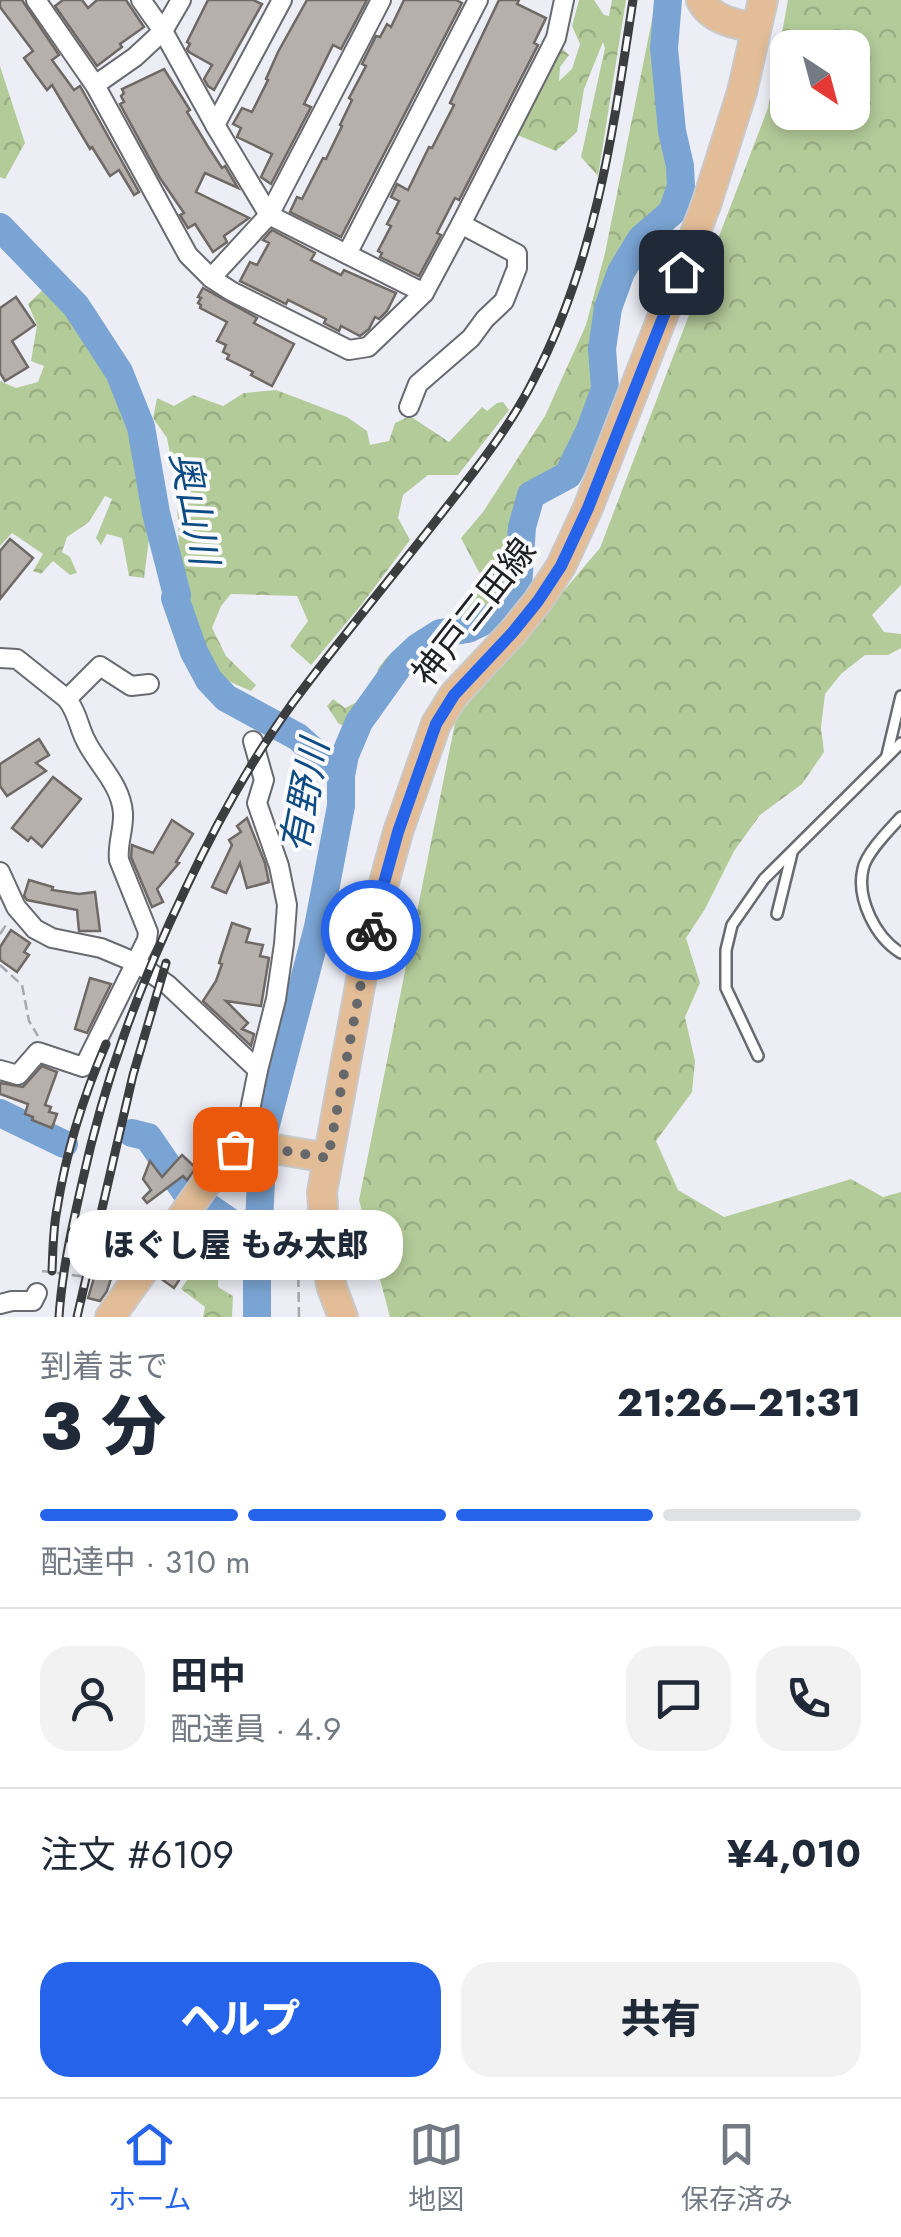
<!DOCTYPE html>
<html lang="ja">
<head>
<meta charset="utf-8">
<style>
	body { margin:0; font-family:Jost,"Noto Sans JP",sans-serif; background:#f2f2f3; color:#1f2937; height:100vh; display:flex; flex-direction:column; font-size:38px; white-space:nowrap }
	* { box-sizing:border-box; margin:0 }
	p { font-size:32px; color:#747a83 }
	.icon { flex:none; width:55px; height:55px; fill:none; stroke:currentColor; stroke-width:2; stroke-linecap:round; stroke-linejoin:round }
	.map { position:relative; height:1317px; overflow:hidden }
	.side { display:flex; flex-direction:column; background:#fff; flex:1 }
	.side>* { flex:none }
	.needle { width:65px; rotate:144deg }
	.controls { position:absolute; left:770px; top:30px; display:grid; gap:20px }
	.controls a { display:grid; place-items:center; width:100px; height:100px; border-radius:20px; background:#fff; box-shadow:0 5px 15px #0003; font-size:50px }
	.pin { position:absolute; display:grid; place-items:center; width:85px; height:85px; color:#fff; margin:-42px; border-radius:20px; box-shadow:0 5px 15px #0006 }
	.courier { position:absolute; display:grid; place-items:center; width:100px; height:100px; margin:-50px; border:8px solid #2563eb; border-radius:50%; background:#fff; color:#222; box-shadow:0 2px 12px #0007 }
	.bubble { position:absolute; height:70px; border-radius:30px; background:#fff; box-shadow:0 5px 15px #0003; font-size:32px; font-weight:800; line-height:70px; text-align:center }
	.headline em { font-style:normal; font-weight:800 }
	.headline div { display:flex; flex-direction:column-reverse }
	.headline { display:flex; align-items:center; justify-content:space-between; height:170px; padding:0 40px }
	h1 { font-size:65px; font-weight:800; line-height:75px }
	.bar { display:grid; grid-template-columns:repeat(4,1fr); gap:15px 10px; align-content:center; height:120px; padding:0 40px }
	.bar i { height:12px; border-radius:8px; background:#e0e1e3 }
	.bar .current { background:#2563eb }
	.bar p { grid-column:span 4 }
	.line { display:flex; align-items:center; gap:25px; padding:0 40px; border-top:2px solid #e0e1e3 }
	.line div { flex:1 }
	.round { display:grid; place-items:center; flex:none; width:105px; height:105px; border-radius:30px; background:#f2f2f3 }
	.primary-button { display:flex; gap:20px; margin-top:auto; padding:20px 40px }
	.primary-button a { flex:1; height:115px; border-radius:30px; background:#2563eb; color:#fff; font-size:40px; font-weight:800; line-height:115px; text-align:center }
	.primary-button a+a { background:#f2f2f3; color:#1f2937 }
	.dock { display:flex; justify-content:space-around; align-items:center; height:140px; border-top:2px solid #e0e1e3; background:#fff; font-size:28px; color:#747a83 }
	.dock a { display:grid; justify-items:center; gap:5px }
	.dock .current { color:#2563eb }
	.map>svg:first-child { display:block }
</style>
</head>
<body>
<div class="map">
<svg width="901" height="1317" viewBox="0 0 901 1317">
	<defs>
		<pattern id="forest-crowns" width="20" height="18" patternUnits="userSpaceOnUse" patternTransform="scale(2.5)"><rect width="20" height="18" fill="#b3cb99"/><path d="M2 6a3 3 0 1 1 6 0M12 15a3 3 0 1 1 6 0" fill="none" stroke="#9aae84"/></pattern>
	</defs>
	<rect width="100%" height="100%" fill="#edeef5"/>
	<g fill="url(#forest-crowns)" fill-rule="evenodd">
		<path d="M 579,0 L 594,0 L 604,15 L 609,16 L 612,0 L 626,0 L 598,176 L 581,157 L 605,48 L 603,42 L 584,89 L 577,132 L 556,151 L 510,132 L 558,45 L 569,55 L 560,67 L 559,81 L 572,69 L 580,44 L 572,26 Z"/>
		<path d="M 656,0 L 679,0 L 674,79 L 687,164 L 693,173 L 688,200 L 676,218 L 649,244 L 626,277 L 612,320 L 608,353 L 614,377 L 614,395 L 582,471 L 525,495 L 518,524 L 516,605 L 495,629 L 477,638 L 448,642 L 411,668 L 362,735 L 338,723 L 327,706 L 333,699 L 345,708 L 365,698 L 376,681 L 378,669 L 388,656 L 409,638 L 439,625 L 468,605 L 480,574 L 461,538 L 483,512 L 545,416 L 586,325 L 605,253 Z"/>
		<path d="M 788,0 L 901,0 L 901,585 L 872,615 L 884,632 L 901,634 L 901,648 L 888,655 L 865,655 L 841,674 L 825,694 L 821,727 L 824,752 L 802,784 L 760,815 L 734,851 L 705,909 L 686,938 L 700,983 L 685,1017 L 695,1061 L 692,1092 L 656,1141 L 678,1190 L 724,1217 L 851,1179 L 883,1197 L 901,1192 L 901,1317 L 390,1317 L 359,1200 L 456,718 L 600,548 L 768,108 ZM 788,48 L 852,48 L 852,112 L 788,112 Z"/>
		<path d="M 0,66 L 25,143 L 5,179 L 0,177 Z"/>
		<path d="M 50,283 L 67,289 L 110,355 L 136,414 L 149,539 L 144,578 L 129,576 L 122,538 L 107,534 L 101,545 L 96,538 L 112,499 L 105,496 L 89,522 L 67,537 L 62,552 L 70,557 L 77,573 L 70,575 L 53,561 L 41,574 L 33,571 L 43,554 L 12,533 L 0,546 L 0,381 L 16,388 L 38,382 L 44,366 L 31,361 L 37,325 L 28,304 Z"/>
		<path d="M 276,390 L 347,417 L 367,431 L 370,445 L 389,441 L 395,423 L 410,416 L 449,442 L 482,407 L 487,411 L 497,403 L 503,402 L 509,410 L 458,475 L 428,475 L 403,495 L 398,518 L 410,540 L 362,604 L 311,665 L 290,646 L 308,621 L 297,596 L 231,594 L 221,606 L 212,628 L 226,656 L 256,685 L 251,691 L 219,677 L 189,628 L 187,590 L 179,557 L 177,489 L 167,438 L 153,418 L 157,398 L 174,406 L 193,395 L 223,406 L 244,393 Z"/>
		<path d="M 216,1238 L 219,1239 L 218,1287 L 233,1296 L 232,1317 L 203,1317 L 205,1307 L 181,1289 Z"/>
	</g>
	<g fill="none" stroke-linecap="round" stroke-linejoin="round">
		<g stroke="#7aa4d3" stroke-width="28">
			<path d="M 0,227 L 76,306 L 119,372 L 141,427 L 156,513 L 177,595 L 175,598 L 194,652 L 209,680 L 226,698 L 298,737 L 341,776"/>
			<path d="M 0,1113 L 64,1144"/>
			<path d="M 132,1133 L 148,1137 L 185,1191 L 258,1241"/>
			<path d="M 257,1317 L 257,1268 L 263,1136 L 318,927 L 341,806 L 341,776 L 345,755 L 359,722 L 401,663 L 418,647 L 440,633 L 468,629 L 499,614 L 518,587 L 522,527 L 531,495 L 568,475 L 590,430 L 605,389 L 602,349 L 608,308 L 621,272 L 641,239 L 672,212 L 681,186 L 680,166 L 672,131 L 664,48 L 668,0"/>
		</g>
	</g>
	<g fill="#b6b0ac" stroke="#6e6964" stroke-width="2.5">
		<path d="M 0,0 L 22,0 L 24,3 L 59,55 L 52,60 L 74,90 L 80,86 L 139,192 L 134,195 L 119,170 L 110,176 L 92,147 L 90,149 L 52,85 L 47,90 L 36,75 L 24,58 L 33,51 L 0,7 Z"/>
		<path d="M 63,0 L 82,0 L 88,8 L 97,0 L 126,0 L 144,27 L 120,44 L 122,47 L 97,66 L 55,6 Z"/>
		<path d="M 208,0 L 253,0 L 262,4 L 214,90 L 208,86 L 204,79 L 212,65 L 189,52 L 187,49 L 190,44 L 187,42 Z"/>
		<path d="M 307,0 L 367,0 L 341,49 L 333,45 L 304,104 L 311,107 L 271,184 L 261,177 L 272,154 L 237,137 L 241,128 L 233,124 L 242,108 L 252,112 L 268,80 L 266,79 L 278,52 Z"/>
		<path d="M 404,0 L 456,0 L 462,3 L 341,237 L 290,212 L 297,197 L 302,199 L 323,158 L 326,159 L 342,126 L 340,125 L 352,100 L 349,98 L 366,66 L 362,64 L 376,36 L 380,37 L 387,24 L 391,27 Z"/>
		<path d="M 499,0 L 519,0 L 517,4 L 546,18 L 534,43 L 538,45 L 459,200 L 455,198 L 437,233 L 441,235 L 419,276 L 380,257 L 382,253 L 378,251 L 391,226 L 387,224 L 399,201 L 391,197 L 397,184 L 408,190 L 429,147 L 432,148 L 454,105 L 450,103 Z"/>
		<path d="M 164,69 L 190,110 L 187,112 L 207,145 L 222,168 L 225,166 L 238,188 L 205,173 L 196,192 L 249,218 L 224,236 L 227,242 L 213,252 L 195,224 L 188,228 L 180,215 L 184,213 L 160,178 L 120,104 L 124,102 L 121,96 L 124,93 L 122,89 Z"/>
		<path d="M 272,230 L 315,253 L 311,260 L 341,275 L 344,270 L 396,293 L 387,311 L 379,319 L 375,317 L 369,329 L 360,336 L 341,326 L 339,331 L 324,323 L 326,319 L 288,300 L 286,304 L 240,281 L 250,262 L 257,265 L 269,243 L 263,240 Z"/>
		<path d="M 203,288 L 257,318 L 254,323 L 294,344 L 272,386 L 251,375 L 253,372 L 227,359 L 229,355 L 223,352 L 226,345 L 217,341 L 227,322 L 200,308 L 201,305 L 198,303 L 201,298 L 198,297 Z"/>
		<path d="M 16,297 L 35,325 L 12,341 L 28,367 L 5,381 L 0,373 L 0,308 Z"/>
		<path d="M 10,539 L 33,558 L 0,599 L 0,551 Z"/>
		<path d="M 39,739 L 49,755 L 36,763 L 46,771 L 7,796 L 0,786 L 0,764 Z"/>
		<path d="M 53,777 L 81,799 L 42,847 L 31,837 L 28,841 L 12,828 Z"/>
		<path d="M 247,818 L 265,863 L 269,882 L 247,888 L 240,863 L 226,893 L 212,887 L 232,845 L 229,840 L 241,832 L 237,826 Z"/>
		<path d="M 172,820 L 193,834 L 176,862 L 179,863 L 157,889 L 163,902 L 152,907 L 131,857 L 132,845 L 153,853 Z"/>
		<path d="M 29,880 L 53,887 L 52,890 L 79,894 L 95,892 L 100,931 L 79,931 L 77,910 L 27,900 L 24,896 Z"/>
		<path d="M 232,923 L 250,929 L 246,942 L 263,945 L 260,956 L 269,958 L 261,1006 L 226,1001 L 248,1023 L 242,1029 L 254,1034 L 251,1046 L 203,1001 L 216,981 L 222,964 L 219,963 Z"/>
		<path d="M 11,930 L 30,943 L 24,952 L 29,955 L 17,972 L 0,960 L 0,947 Z"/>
		<path d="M 90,978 L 111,984 L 87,1033 L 75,1029 Z"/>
		<path d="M 42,1066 L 57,1072 L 45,1105 L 51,1107 L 49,1112 L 57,1114 L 52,1128 L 32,1120 L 33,1117 L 25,1114 L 28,1104 L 0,1094 L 0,1083 L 23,1087 Z"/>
		<path d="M 182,1155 L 196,1168 L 187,1180 L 183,1176 L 147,1203 L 143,1198 L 151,1190 L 143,1179 L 150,1161 L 162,1177 Z"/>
		<path d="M 198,1225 L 207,1231 L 199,1244 L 201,1246 L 174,1288 L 160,1278 Z"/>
		<path d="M 97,1255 L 110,1257 L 108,1274 L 112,1276 L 107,1291 L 100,1301 L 88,1298 L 94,1278 Z"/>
	</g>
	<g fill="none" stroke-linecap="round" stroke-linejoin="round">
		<g stroke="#696a70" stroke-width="14">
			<g id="service">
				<path d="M 887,755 L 901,696"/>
				<path d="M 901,817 C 890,829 866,853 863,869 C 856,899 876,938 901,953"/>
				<path d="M 777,914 L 792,853"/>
				<path d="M 758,1056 L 726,988 L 726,950 L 732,925 L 764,879 L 901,743"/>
			</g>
		</g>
		<g stroke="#696a70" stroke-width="22">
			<g id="minor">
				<path d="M 36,0 L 95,85 L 188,255 L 211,278 L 231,291 L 349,350 L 368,347 L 424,293 L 461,224 L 556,38 L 564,0"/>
				<path d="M 141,0 L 163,31 L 215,125 L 269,215 L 424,293"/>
				<path d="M 95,85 L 135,57 L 163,31 L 181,0"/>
				<path d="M 215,125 L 282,0"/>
				<path d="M 347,254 L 478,0"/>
				<path d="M 211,278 L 269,215 L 381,0"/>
				<path d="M 409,407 L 418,384 L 471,338 L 485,319 L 504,301 L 517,268 L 517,254 L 461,224"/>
				<path d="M 0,658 L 17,659 L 67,699 L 100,666 L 131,686 L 149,684"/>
				<path d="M 253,741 L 264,780 L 257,803 L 279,866 L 287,905 L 284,944 L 276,999 L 258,1070"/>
				<path d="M 0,872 L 16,907 L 35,929 L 52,938 L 101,948 L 137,963 L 168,985 L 258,1070 L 243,1145"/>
				<path d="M 0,1070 L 18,1075 L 38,1052 L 83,1067 L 85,1065 L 147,940 L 148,932 L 119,860 C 117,844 124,829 123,813 C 121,785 99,766 87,743 C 78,727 79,715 67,699"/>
				<path d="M 0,1304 L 12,1301 L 33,1301 L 37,1293"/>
			</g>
		</g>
		<g stroke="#c9c9ca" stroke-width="32">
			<g id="primary">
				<path d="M 701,0 C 711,20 735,24 756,28"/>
				<path d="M 110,1317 L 220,1164 C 229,1154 237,1145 251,1145 L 328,1158"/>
				<path d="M 343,1317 L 332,1288 L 326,1258 L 322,1192 L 369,937 L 398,832 L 436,724 L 454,695 L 513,632 L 538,601 L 561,566 L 588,508 L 706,205 L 742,92 L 763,0"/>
			</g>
		</g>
		<g stroke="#a8a9af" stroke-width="2.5" stroke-dasharray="10 5" stroke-linecap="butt">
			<path d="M 0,934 L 6,925"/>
			<path d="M 0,965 L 22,985 L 29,1021 L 38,1036"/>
			<path d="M 207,1219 C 218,1228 222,1237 221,1251 L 301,1250"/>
			<path d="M 221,1252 L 221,1282"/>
			<path d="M 42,1271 L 94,1278"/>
			<path d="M 111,1276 L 127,1247 L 132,1250"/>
			<path d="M 299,1317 L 298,1261 L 303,1259"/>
		</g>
		<use href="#service" stroke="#fff" stroke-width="9"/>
		<use href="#minor" stroke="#fff" stroke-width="18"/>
		<use href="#primary" stroke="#e2bd97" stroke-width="28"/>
		<g stroke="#3c3d3f" stroke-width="9">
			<g id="rail">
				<path d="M 52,1271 C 53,1250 53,1229 57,1209 C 66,1152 83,1097 106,1044"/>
				<path d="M 59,1317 C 62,1271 72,1227 82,1183 C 105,1078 138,988 185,890 C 216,824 251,760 294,701 C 344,634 398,570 449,504 C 480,464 511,425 534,379 C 596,259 613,132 633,0"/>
				<path d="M 77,1317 L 133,1075 L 166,963"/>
			</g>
		</g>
		<use href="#rail" stroke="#fbfbfe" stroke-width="5" stroke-dasharray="15" stroke-linecap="butt"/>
	</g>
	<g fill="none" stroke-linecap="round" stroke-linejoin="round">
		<path stroke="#67686c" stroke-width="10" stroke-dasharray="0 18" d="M 235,1149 L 243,1145 L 251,1145 L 328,1158 L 371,930"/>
		<path stroke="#2563eb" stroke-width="12" d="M 371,930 L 398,832 L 436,724 L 454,695 L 513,632 L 538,601 L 561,566 L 588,508 L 681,272"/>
	</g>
	<g text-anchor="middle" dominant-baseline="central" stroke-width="8" stroke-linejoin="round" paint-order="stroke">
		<g font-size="35" fill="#1f2022" stroke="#fbfbfe">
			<text transform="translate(474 612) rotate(-52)">神戸三田線</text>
		</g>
		<g font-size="38" font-style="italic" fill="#0c4b84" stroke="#fbfbfe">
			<text transform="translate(195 508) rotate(79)">奥山川</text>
			<text transform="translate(304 796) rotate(-79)">有野川</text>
		</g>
	</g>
</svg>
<div class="controls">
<a><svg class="needle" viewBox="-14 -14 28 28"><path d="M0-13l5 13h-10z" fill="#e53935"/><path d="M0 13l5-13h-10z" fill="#747a83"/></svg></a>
</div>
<div class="pin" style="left:235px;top:1149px;background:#ea580c"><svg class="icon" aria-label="bag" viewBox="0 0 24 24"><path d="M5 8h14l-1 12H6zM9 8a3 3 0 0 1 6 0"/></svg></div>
<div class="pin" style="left:681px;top:272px;background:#1f2937"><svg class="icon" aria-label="home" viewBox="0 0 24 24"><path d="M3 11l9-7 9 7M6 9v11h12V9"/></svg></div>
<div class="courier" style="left:371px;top:930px"><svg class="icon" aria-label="bike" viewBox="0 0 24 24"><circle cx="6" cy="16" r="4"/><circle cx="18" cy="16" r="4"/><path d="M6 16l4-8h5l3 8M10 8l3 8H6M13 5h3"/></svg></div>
<div class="bubble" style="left:68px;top:1210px;width:335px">ほぐし屋 もみ太郎</div>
</div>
<section class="side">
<div class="headline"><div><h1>3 分</h1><p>到着まで</p></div><em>21:26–21:31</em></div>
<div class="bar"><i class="current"></i><i class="current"></i><i class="current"></i><i></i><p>配達中 · 310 m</p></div>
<div class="line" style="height:180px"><a class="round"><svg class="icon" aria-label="person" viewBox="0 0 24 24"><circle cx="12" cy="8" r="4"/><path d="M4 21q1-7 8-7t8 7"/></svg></a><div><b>田中</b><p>配達員 · 4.9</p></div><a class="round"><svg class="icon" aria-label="chat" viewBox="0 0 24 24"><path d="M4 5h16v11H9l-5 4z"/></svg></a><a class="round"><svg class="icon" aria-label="phone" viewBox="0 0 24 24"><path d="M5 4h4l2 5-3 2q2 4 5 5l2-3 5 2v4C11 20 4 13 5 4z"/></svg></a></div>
<div class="line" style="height:130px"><div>注文 #6109</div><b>¥4,010</b></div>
<div class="primary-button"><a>ヘルプ</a><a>共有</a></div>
</section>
<nav class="dock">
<a class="current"><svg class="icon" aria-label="home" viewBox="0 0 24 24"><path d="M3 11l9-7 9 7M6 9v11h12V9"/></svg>ホーム</a>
<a><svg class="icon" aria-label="map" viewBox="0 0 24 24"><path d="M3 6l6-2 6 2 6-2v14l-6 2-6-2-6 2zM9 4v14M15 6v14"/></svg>地図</a>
<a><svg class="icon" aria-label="saved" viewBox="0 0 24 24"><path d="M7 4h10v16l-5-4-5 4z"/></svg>保存済み</a>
</nav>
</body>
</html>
